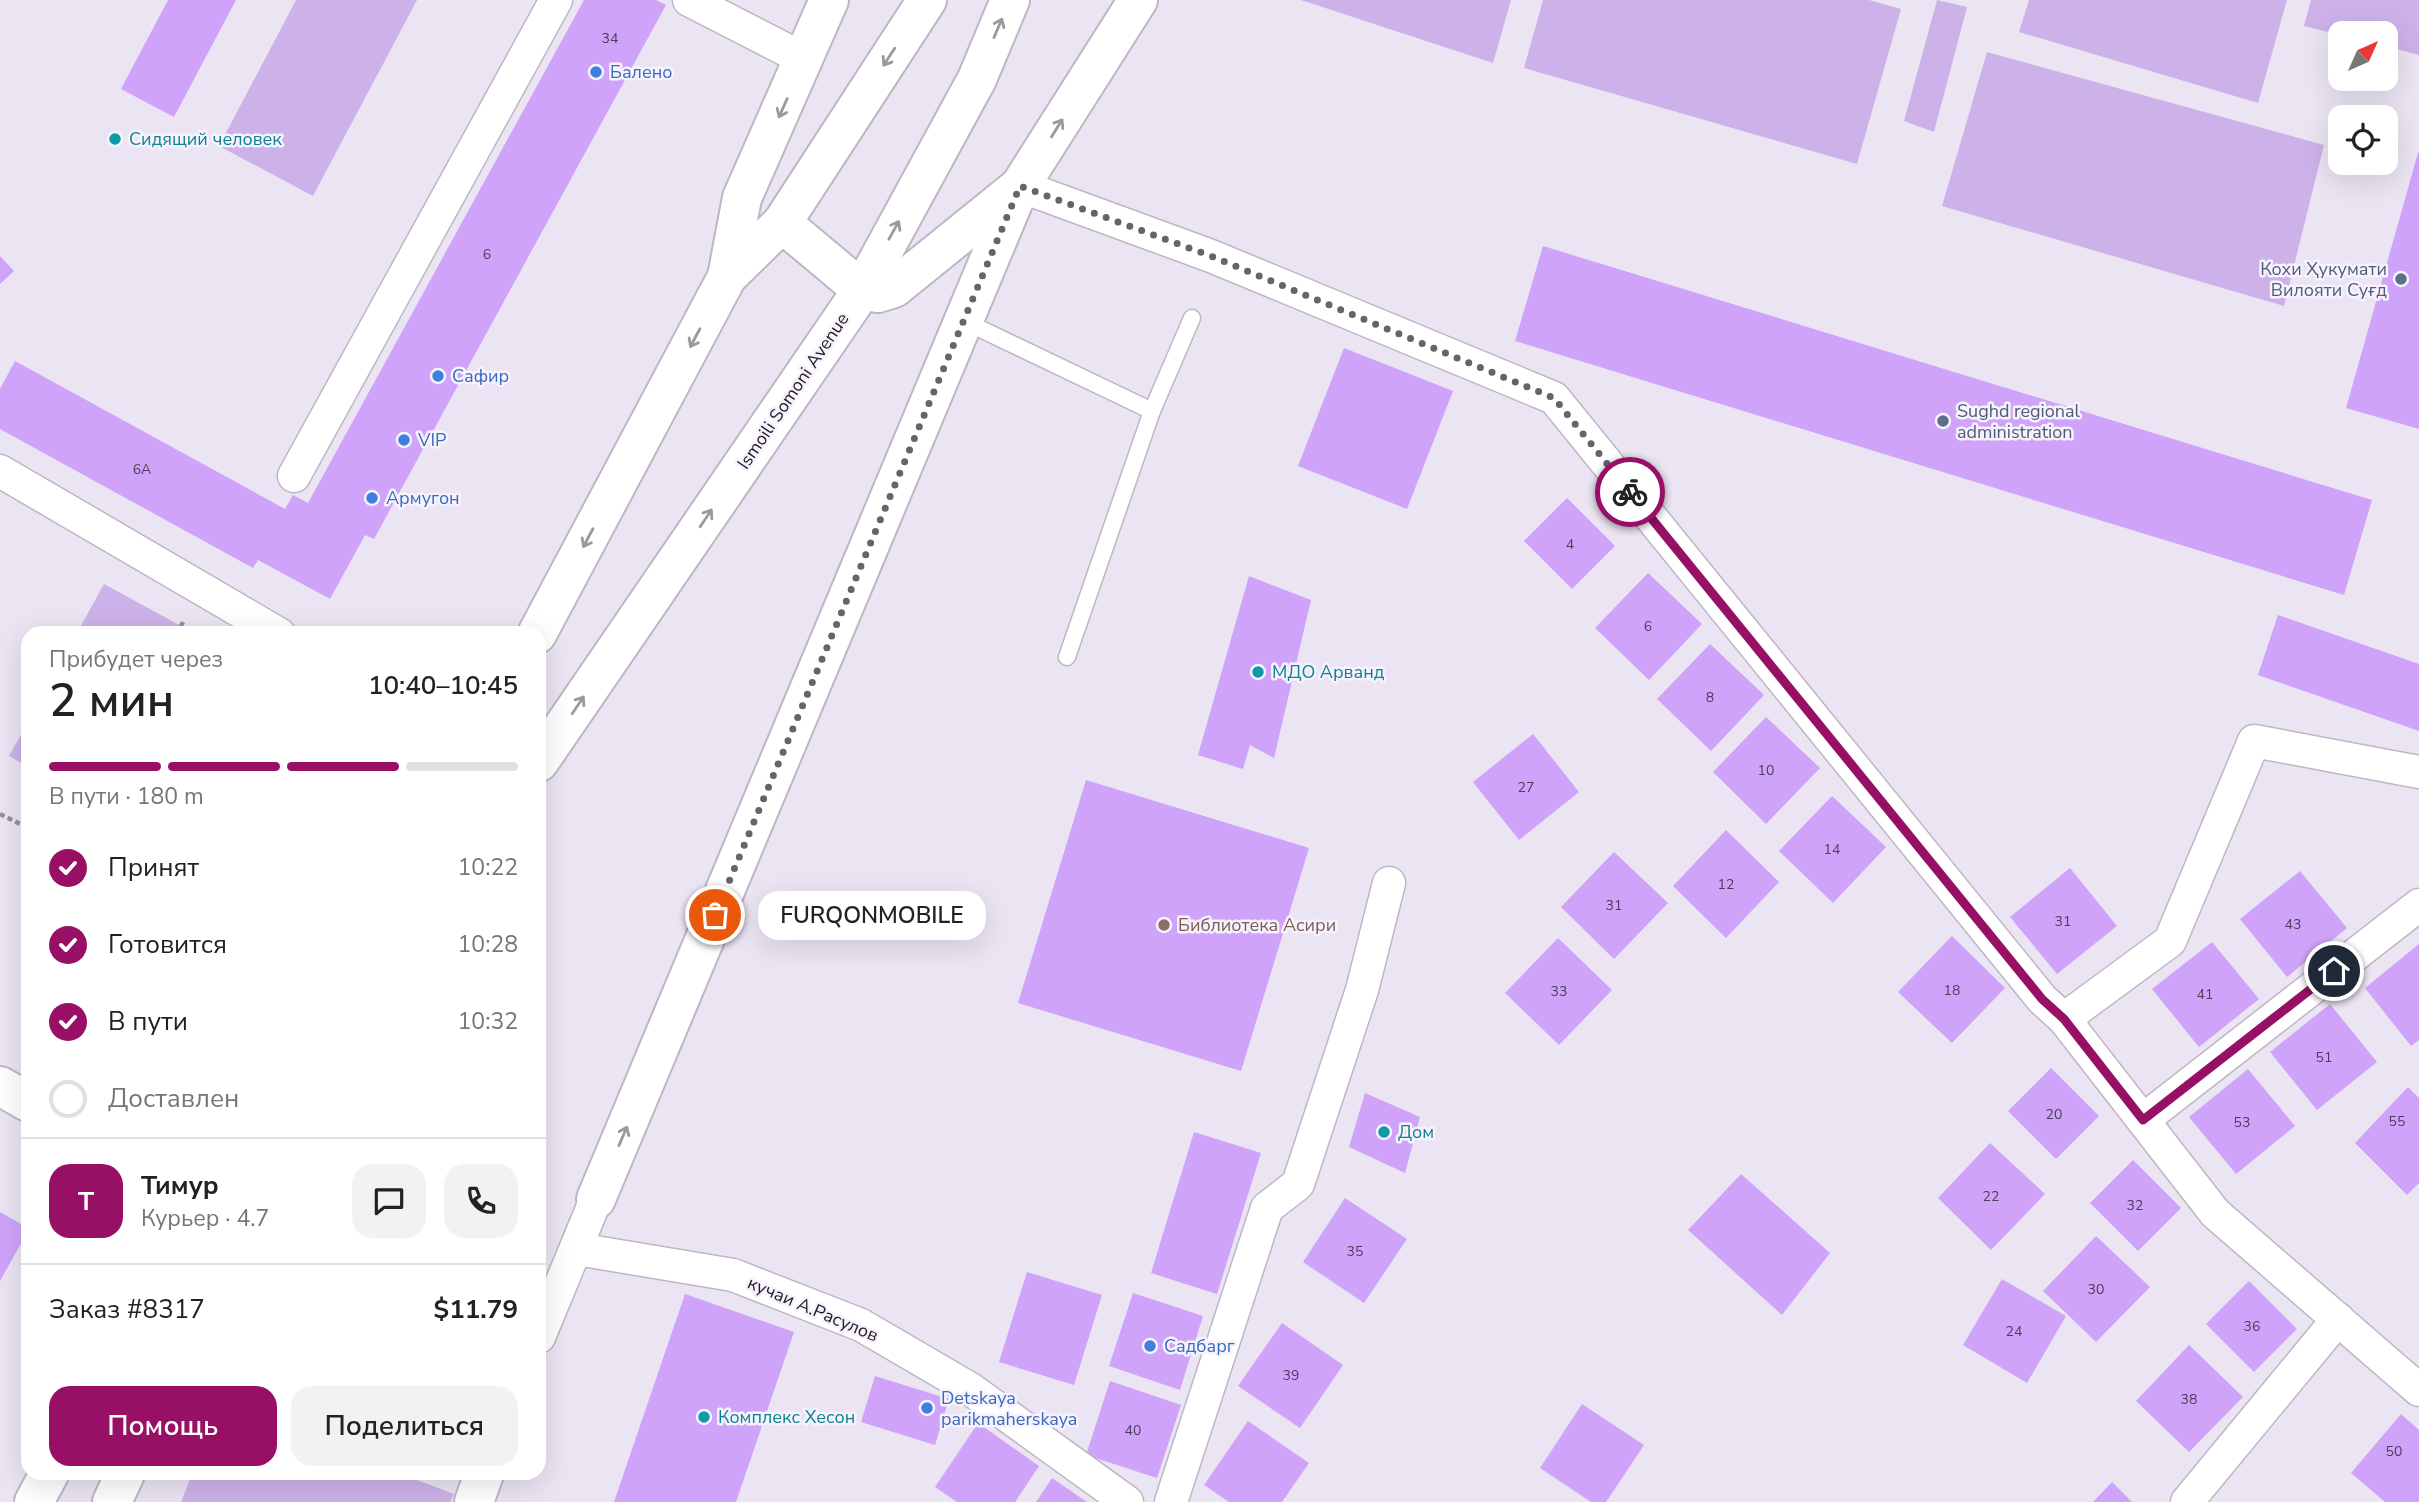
<!DOCTYPE html>
<html lang="ru">
<head>
<meta charset="utf-8">
<style>
	body { margin:0; font-family:"Nunito Sans",sans-serif; background:#f2f2f2; color:#222; height:100vh; display:flex; flex-direction:column; font-size:26px; white-space:nowrap }
	* { box-sizing:border-box; margin:0 }
	p { font-size:23px; color:#767676 }
	.icon { flex:none; width:38px; height:38px; fill:none; stroke:currentColor; stroke-width:2; stroke-linecap:round; stroke-linejoin:round }
	.map { position:relative; flex:1; overflow:hidden }
	.panel { position:absolute; left:21px; top:626px; width:525px; height:854px; display:flex; flex-direction:column; background:#fff; border-radius:21px; box-shadow:0 7px 28px #0002 }
	.panel>* { flex:none }
	.needle { width:46px; rotate:45deg }
	.fabs { position:absolute; left:2328px; top:21px; display:grid; gap:14px }
	.fabs a { display:grid; place-items:center; width:70px; height:70px; border-radius:14px; background:#fff; box-shadow:0 7px 28px #0002; font-size:35px }
	.pin { position:absolute; display:grid; place-items:center; width:60px; height:60px; color:#fff; margin:-30px; border:4px solid #fff; border-radius:50%; box-shadow:0 2px 7px #0007 }
	.courier { position:absolute; display:grid; place-items:center; width:70px; height:70px; margin:-35px; border:5px solid #971065; border-radius:50%; background:#fff; color:#222; box-shadow:0 2px 9px #0007 }
	.bubble { position:absolute; height:49px; border-radius:21px; background:#fff; box-shadow:0 7px 28px #0002; font-size:23px; font-weight:600; line-height:49px; text-align:center }
	.overview em { font-style:normal; font-weight:600 }
	.overview div { display:flex; flex-direction:column-reverse }
	.overview { display:flex; align-items:center; justify-content:space-between; height:119px; padding:0 28px }
	h1 { font-size:46px; font-weight:600; line-height:52px }
	.bar { display:grid; grid-template-columns:repeat(4,1fr); gap:10px 7px; align-content:center; height:84px; padding:0 28px }
	.bar i { height:9px; border-radius:5px; background:#e0e0e0 }
	.bar .current { background:#971065 }
	.bar p { grid-column:span 4 }
	.line { display:flex; align-items:center; gap:18px; padding:0 28px; border-top:2px solid #e0e0e0 }
	.line div { flex:1 }
	.round { display:grid; place-items:center; flex:none; width:74px; height:74px; border-radius:21px; background:#f2f2f2 }
	ol { padding:0 28px; list-style:none }
	li { display:flex; align-items:center; gap:21px; height:77px }
	li p { margin-inline-start:auto }
	li .icon { padding:7px; border-radius:50%; background:#971065; color:#fff; stroke-width:4 }
	li:last-child { color:#767676 }
	li i { width:38px; height:38px; border:4px solid #e0e0e0; border-radius:50% }
	.cta { display:flex; gap:14px; margin-top:auto; padding:14px 28px }
	.cta a { flex:1; height:80px; border-radius:21px; background:#971065; color:#fff; font-size:28px; font-weight:600; line-height:80px; text-align:center }
	.cta a+a { background:#f2f2f2; color:#222 }
	.map>svg:first-child { display:block }
</style>
</head>
<body>
<div class="map">
<svg width="2419" height="1502" viewBox="0 0 2419 1502">
	<rect width="100%" height="100%" fill="#ebe4f3"/>
	<g fill="#cdb2e9">
		<path d="M 296,0 L 417,0 L 313,196 L 219,146 Z"/>
		<path d="M 1301,0 L 1511,0 L 1493,63 Z"/>
		<path d="M 1543,0 L 1869,0 L 1901,9 L 1857,164 L 1524,68 Z"/>
		<path d="M 1937,0 L 1967,7 L 1934,132 L 1904,121 Z"/>
		<path d="M 2029,0 L 2287,0 L 2258,103 L 2019,32 Z"/>
		<path d="M 2311,0 L 2419,0 L 2419,55 L 2385,46 L 2385,33 L 2340,35 L 2304,26 Z"/>
		<path d="M 1987,52 L 2324,145 L 2284,306 L 1942,206 Z"/>
		<path d="M 104,584 L 194,633 L 77,633 Z"/>
		<path d="M 28,722 L 28,767 L 9,756 Z"/>
		<path d="M 192,1474 L 401,1474 L 454,1494 L 450,1502 L 181,1502 Z"/>
	</g>
	<g fill="#cfa3f9">
		<path d="M 168,0 L 236,0 L 174,117 L 121,89 Z"/>
		<path d="M 584,0 L 656,0 L 666,5 L 374,539 L 365,535 L 330,599 L 258,560 L 253,568 L 0,429 L 0,389 L 15,361 L 285,509 L 293,495 L 308,503 Z"/>
		<path d="M 2418,153 L 2419,153 L 2419,429 L 2346,408 Z"/>
		<path d="M 1543,246 L 2372,500 L 2344,595 L 1515,341 Z"/>
		<path d="M 0,256 L 14,271 L 0,284 Z"/>
		<path d="M 1344,348 L 1453,391 L 1407,509 L 1298,466 Z"/>
		<path d="M 1567,498 L 1615,546 L 1572,589 L 1524,541 Z"/>
		<path d="M 1648,573 L 1702,624 L 1649,680 L 1595,628 Z"/>
		<path d="M 1249,576 L 1311,600 L 1274,758 L 1250,745 L 1243,769 L 1198,755 Z"/>
		<path d="M 2278,615 L 2419,664 L 2419,731 L 2258,675 Z"/>
		<path d="M 1710,644 L 1764,695 L 1711,751 L 1657,699 Z"/>
		<path d="M 1766,717 L 1820,768 L 1766,824 L 1713,772 Z"/>
		<path d="M 1533,734 L 1579,792 L 1519,840 L 1473,782 Z"/>
		<path d="M 1086,780 L 1309,848 L 1241,1071 L 1018,1003 Z"/>
		<path d="M 1832,796 L 1886,847 L 1833,903 L 1779,851 Z"/>
		<path d="M 1726,830 L 1779,882 L 1726,938 L 1673,886 Z"/>
		<path d="M 1614,852 L 1668,903 L 1614,959 L 1561,907 Z"/>
		<path d="M 2070,868 L 2117,926 L 2057,974 L 2010,917 Z"/>
		<path d="M 2300,871 L 2347,928 L 2287,977 L 2240,919 Z"/>
		<path d="M 1952,936 L 2005,988 L 1952,1043 L 1898,992 Z"/>
		<path d="M 1558,938 L 1612,990 L 1559,1045 L 1505,993 Z"/>
		<path d="M 2212,942 L 2259,999 L 2199,1047 L 2152,989 Z"/>
		<path d="M 2419,944 L 2419,1040 L 2411,1046 L 2365,988 Z"/>
		<path d="M 2330,1004 L 2377,1062 L 2317,1110 L 2270,1052 Z"/>
		<path d="M 2051,1068 L 2099,1116 L 2056,1159 L 2008,1111 Z"/>
		<path d="M 2248,1069 L 2295,1126 L 2236,1174 L 2189,1117 Z"/>
		<path d="M 2408,1087 L 2419,1098 L 2419,1183 L 2407,1195 L 2355,1143 Z"/>
		<path d="M 1365,1093 L 1420,1117 L 1405,1173 L 1349,1147 Z"/>
		<path d="M 1194,1132 L 1261,1153 L 1217,1294 L 1151,1273 Z"/>
		<path d="M 1990,1143 L 2045,1194 L 1991,1250 L 1938,1198 Z"/>
		<path d="M 2133,1160 L 2181,1208 L 2138,1251 L 2090,1203 Z"/>
		<path d="M 1741,1174 L 1830,1253 L 1782,1315 L 1688,1230 Z"/>
		<path d="M 1345,1198 L 1407,1239 L 1364,1303 L 1303,1262 Z"/>
		<path d="M 0,1212 L 28,1228 L 28,1231 L 0,1281 Z"/>
		<path d="M 2096,1236 L 2150,1287 L 2096,1342 L 2043,1291 Z"/>
		<path d="M 1027,1272 L 1102,1295 L 1074,1385 L 999,1362 Z"/>
		<path d="M 2002,1279 L 2066,1316 L 2027,1383 L 1963,1345 Z"/>
		<path d="M 2249,1281 L 2297,1329 L 2254,1372 L 2206,1324 Z"/>
		<path d="M 1133,1293 L 1203,1316 L 1180,1390 L 1109,1366 Z"/>
		<path d="M 685,1294 L 794,1332 L 736,1502 L 614,1502 Z"/>
		<path d="M 1282,1323 L 1343,1365 L 1300,1428 L 1238,1386 Z"/>
		<path d="M 2189,1345 L 2243,1397 L 2189,1452 L 2136,1401 Z"/>
		<path d="M 875,1376 L 949,1399 L 935,1445 L 861,1422 Z"/>
		<path d="M 1110,1381 L 1181,1405 L 1157,1478 L 1086,1455 Z"/>
		<path d="M 1582,1404 L 1644,1445 L 1606,1502 L 1591,1502 L 1540,1468 Z"/>
		<path d="M 2401,1414 L 2419,1430 L 2419,1502 L 2385,1502 L 2351,1473 Z"/>
		<path d="M 1248,1421 L 1309,1463 L 1282,1502 L 1229,1502 L 1204,1485 Z"/>
		<path d="M 978,1423 L 1039,1466 L 1015,1502 L 957,1502 L 935,1487 Z"/>
		<path d="M 1052,1478 L 1087,1502 L 1036,1502 Z"/>
		<path d="M 2112,1482 L 2132,1502 L 2093,1502 Z"/>
	</g>
	<g fill="none" stroke-linecap="round" stroke-linejoin="round">
		<g stroke="#bdb7c5" stroke-width="19">
			<g id="service">
				<path d="M 964,321 L 1152,411 L 1067,657"/>
				<path d="M 1152,411 L 1192,318"/>
			</g>
		</g>
		<g stroke="#bdb7c5" stroke-width="35">
			<g id="minor">
				<path d="M 689,0 L 804,59"/>
				<path d="M 1020,186 L 1211,256 L 1554,398 L 2042,999 L 2064,1019 L 2215,1213 L 2419,1390"/>
				<path d="M 0,471 L 279,634"/>
				<path d="M 294,476 L 556,0"/>
				<path d="M 2064,1019 L 2170,941 L 2254,741 L 2419,772"/>
				<path d="M 2143,1120 L 2419,905"/>
				<path d="M 577,1249 L 733,1275 L 861,1325 L 969,1388 L 1127,1502"/>
				<path d="M 539,1337 L 596,1199"/>
				<path d="M 1171,1502 L 1267,1208 L 1298,1184 L 1362,990 L 1389,883"/>
				<path d="M 2187,1502 L 2338,1319"/>
			</g>
		</g>
		<g stroke="#bdb7c5" stroke-width="42">
			<g id="tertiary">
				<path d="M 596,1199 L 1020,186"/>
				<path d="M 474,1502 L 484,1474"/>
			</g>
		</g>
		<g stroke="#bdb7c5" stroke-width="42">
			<g id="secondary">
				<path d="M 782,223 L 862,290 L 878,293 L 894,288 L 1020,186 L 1138,0"/>
				<path d="M 727,277 L 742,198 L 829,0"/>
				<path d="M 0,1086 L 28,1102"/>
			</g>
		</g>
		<g stroke="#bdb7c5" stroke-width="42">
			<g id="primary">
				<path d="M 537,634 L 727,277 L 782,223 L 927,0"/>
				<path d="M 539,762 L 862,290 L 977,79 L 1010,0"/>
				<path d="M 34,1502 L 49,1474"/>
				<path d="M 112,1502 L 125,1474"/>
			</g>
		</g>
		<g stroke="#95909b" stroke-width="4.5" stroke-dasharray="5 3.5" stroke-linecap="butt">
			<path d="M 177,634 L 184,620"/>
			<path d="M 0,814 L 28,828"/>
		</g>
		<use href="#service" stroke="#fff" stroke-width="16"/>
		<use href="#minor" stroke="#fff" stroke-width="32"/>
		<use href="#tertiary" stroke="#fff" stroke-width="38"/>
		<use href="#secondary" stroke="#fff" stroke-width="38"/>
		<use href="#primary" stroke="#fff" stroke-width="38"/>
	</g>
	<defs><path id="oneway-shaft" d="M-6 0H5M1.5-3L5.5 0L1.5 3" fill="none" stroke-width="1.6" stroke-linecap="round" stroke-linejoin="round" transform="scale(1.75)"/></defs>
	<g stroke="#9b999c">
		<use href="#oneway-shaft" transform="translate(998 28) rotate(-67)"/>
		<use href="#oneway-shaft" transform="translate(889 57) rotate(123)"/>
		<use href="#oneway-shaft" transform="translate(783 108) rotate(114)"/>
		<use href="#oneway-shaft" transform="translate(1057 128) rotate(-58)"/>
		<use href="#oneway-shaft" transform="translate(894 230) rotate(-61)"/>
		<use href="#oneway-shaft" transform="translate(695 338) rotate(118)"/>
		<use href="#oneway-shaft" transform="translate(706 518) rotate(-56)"/>
		<use href="#oneway-shaft" transform="translate(588 538) rotate(118)"/>
		<use href="#oneway-shaft" transform="translate(578 705) rotate(-56)"/>
		<use href="#oneway-shaft" transform="translate(623 1136) rotate(-67)"/>
	</g>
	<g fill="none" stroke-linecap="round" stroke-linejoin="round">
		<path stroke="#67636c" stroke-width="7" stroke-dasharray="0 12.6" d="M 715,915 L 1020,186 L 1211,256 L 1554,398 L 1630,492"/>
		<path stroke="#971065" stroke-width="9" d="M 1630,492 L 2042,999 L 2064,1019 L 2143,1120 L 2334,971"/>
	</g>
	<g fill="#3f7fe0" stroke="#f7f2fe" stroke-width="2.5">
		<circle cx="596" cy="72" r="7"/>
		<circle cx="438" cy="376" r="7"/>
		<circle cx="404" cy="440" r="7"/>
		<circle cx="372" cy="498" r="7"/>
		<circle cx="1150" cy="1346" r="7"/>
		<circle cx="927" cy="1408" r="7"/>
	</g>
	<g fill="#0f9aa8" stroke="#f7f2fe" stroke-width="2.5">
		<circle cx="115" cy="139" r="7"/>
		<circle cx="1258" cy="672" r="7"/>
		<circle cx="1384" cy="1132" r="7"/>
		<circle cx="704" cy="1417" r="7"/>
	</g>
	<g fill="#5c6f8a" stroke="#f7f2fe" stroke-width="2.5">
		<circle cx="2401" cy="279" r="7"/>
		<circle cx="1943" cy="421" r="7"/>
	</g>
	<circle fill="#8d6e63" stroke="#f7f2fe" stroke-width="2.5" cx="1164" cy="925" r="7"/>
	<g text-anchor="middle" dominant-baseline="central" stroke-width="5" stroke-linejoin="round" paint-order="stroke">
		<g font-size="14" fill="#4c3e58">
			<text x="610" y="38">34</text>
			<text x="487" y="254">6</text>
			<text x="142" y="469">6А</text>
			<text x="1570" y="544">4</text>
			<text x="1648" y="626">6</text>
			<text x="1710" y="697">8</text>
			<text x="1766" y="770">10</text>
			<text x="1526" y="787">27</text>
			<text x="1832" y="849">14</text>
			<text x="1726" y="884">12</text>
			<text x="1614" y="905">31</text>
			<text x="2063" y="921">31</text>
			<text x="2293" y="924">43</text>
			<text x="1952" y="990">18</text>
			<text x="1559" y="991">33</text>
			<text x="2205" y="994">41</text>
			<text x="2324" y="1057">51</text>
			<text x="2054" y="1114">20</text>
			<text x="2397" y="1121">55</text>
			<text x="2242" y="1122">53</text>
			<text x="1991" y="1196">22</text>
			<text x="2135" y="1205">32</text>
			<text x="1355" y="1251">35</text>
			<text x="2096" y="1289">30</text>
			<text x="2252" y="1326">36</text>
			<text x="2014" y="1331">24</text>
			<text x="1291" y="1375">39</text>
			<text x="2189" y="1399">38</text>
			<text x="1133" y="1430">40</text>
			<text x="2394" y="1451">50</text>
		</g>
		<g font-size="18" fill="#366cbe" stroke="#f7f2fe" text-anchor="start">
			<text x="610" y="72">Балено</text>
			<text x="452" y="376">Сафир</text>
			<text x="418" y="440">VIP</text>
			<text x="386" y="498">Армугон</text>
			<text x="1164" y="1346">Садбарг</text>
			<text x="941" y="1398">Detskaya<tspan x="941" dy="21">parikmaherskaya</tspan></text>
		</g>
		<g font-size="18" fill="#0d838f" stroke="#f7f2fe" text-anchor="start">
			<text x="129" y="139">Сидящий человек</text>
			<text x="1272" y="672">МДО Арванд</text>
			<text x="1398" y="1132">Дом</text>
			<text x="718" y="1417">Комплекс Хесон</text>
		</g>
		<g font-size="18" fill="#4e5e75" stroke="#f7f2fe" text-anchor="end">
			<text x="2387" y="269">Кохи Ҳукумати<tspan x="2387" dy="21">Вилояти Суғд</tspan></text>
			<text x="1957" y="411" text-anchor="start">Sughd regional<tspan x="1957" dy="21">administration</tspan></text>
		</g>
		<g font-size="18" fill="#201d23" stroke="#f7f2fe">
			<text transform="translate(793 391) rotate(-56)">Ismoili Somoni Avenue</text>
			<text transform="translate(813 1309) rotate(23)">кучаи А.Расулов</text>
		</g>
		<g font-size="18" fill="#785e54" stroke="#f7f2fe" text-anchor="start">
			<text x="1178" y="925">Библиотека Асири</text>
		</g>
	</g>
</svg>
<div class="fabs">
<a><svg class="needle" viewBox="-14 -14 28 28"><path d="M0-13l5 13h-10z" fill="#e53935"/><path d="M0 13l5-13h-10z" fill="#767676"/></svg></a>
<a><svg class="icon" aria-label="locate" viewBox="0 0 24 24"><circle cx="12" cy="12" r="6"/><path d="M12 2v4M12 18v4M2 12h4M18 12h4"/></svg></a>
</div>
<div class="pin" style="left:715px;top:915px;background:#ea580c"><svg class="icon" aria-label="bag" viewBox="0 0 24 24"><path d="M5 8h14l-1 12H6zM9 8a3 3 0 0 1 6 0"/></svg></div>
<div class="pin" style="left:2334px;top:971px;background:#1f2937"><svg class="icon" aria-label="home" viewBox="0 0 24 24"><path d="M3 11l9-7 9 7M6 9v11h12V9"/></svg></div>
<div class="courier" style="left:1630px;top:492px"><svg class="icon" aria-label="bike" viewBox="0 0 24 24"><circle cx="6" cy="16" r="4"/><circle cx="18" cy="16" r="4"/><path d="M6 16l4-8h5l3 8M10 8l3 8H6M13 5h3"/></svg></div>
<div class="bubble" style="left:758px;top:891px;width:228px">FURQONMOBILE</div>
<section class="panel">
<div class="overview"><div><h1>2 мин</h1><p>Прибудет через</p></div><em>10:40–10:45</em></div>
<div class="bar"><i class="current"></i><i class="current"></i><i class="current"></i><i></i><p>В пути · 180 m</p></div>
<ol>
<li><svg class="icon" aria-label="check" viewBox="0 0 24 24"><path d="M5 12l5 5 9-10"/></svg>Принят<p>10:22</p></li>
<li><svg class="icon" aria-label="check" viewBox="0 0 24 24"><path d="M5 12l5 5 9-10"/></svg>Готовится<p>10:28</p></li>
<li><svg class="icon" aria-label="check" viewBox="0 0 24 24"><path d="M5 12l5 5 9-10"/></svg>В пути<p>10:32</p></li>
<li><i></i>Доставлен</li>
</ol>
<div class="line" style="height:126px"><b class="round" style="background:#971065;color:#fff">Т</b><div><b>Тимур</b><p>Курьер · 4.7</p></div><a class="round"><svg class="icon" aria-label="chat" viewBox="0 0 24 24"><path d="M4 5h16v11H9l-5 4z"/></svg></a><a class="round"><svg class="icon" aria-label="phone" viewBox="0 0 24 24"><path d="M5 4h4l2 5-3 2q2 4 5 5l2-3 5 2v4C11 20 4 13 5 4z"/></svg></a></div>
<div class="line" style="height:91px"><div>Заказ #8317</div><b>$11.79</b></div>
<div class="cta"><a>Помощь</a><a>Поделиться</a></div>
</section>
</div>
</body>
</html>
